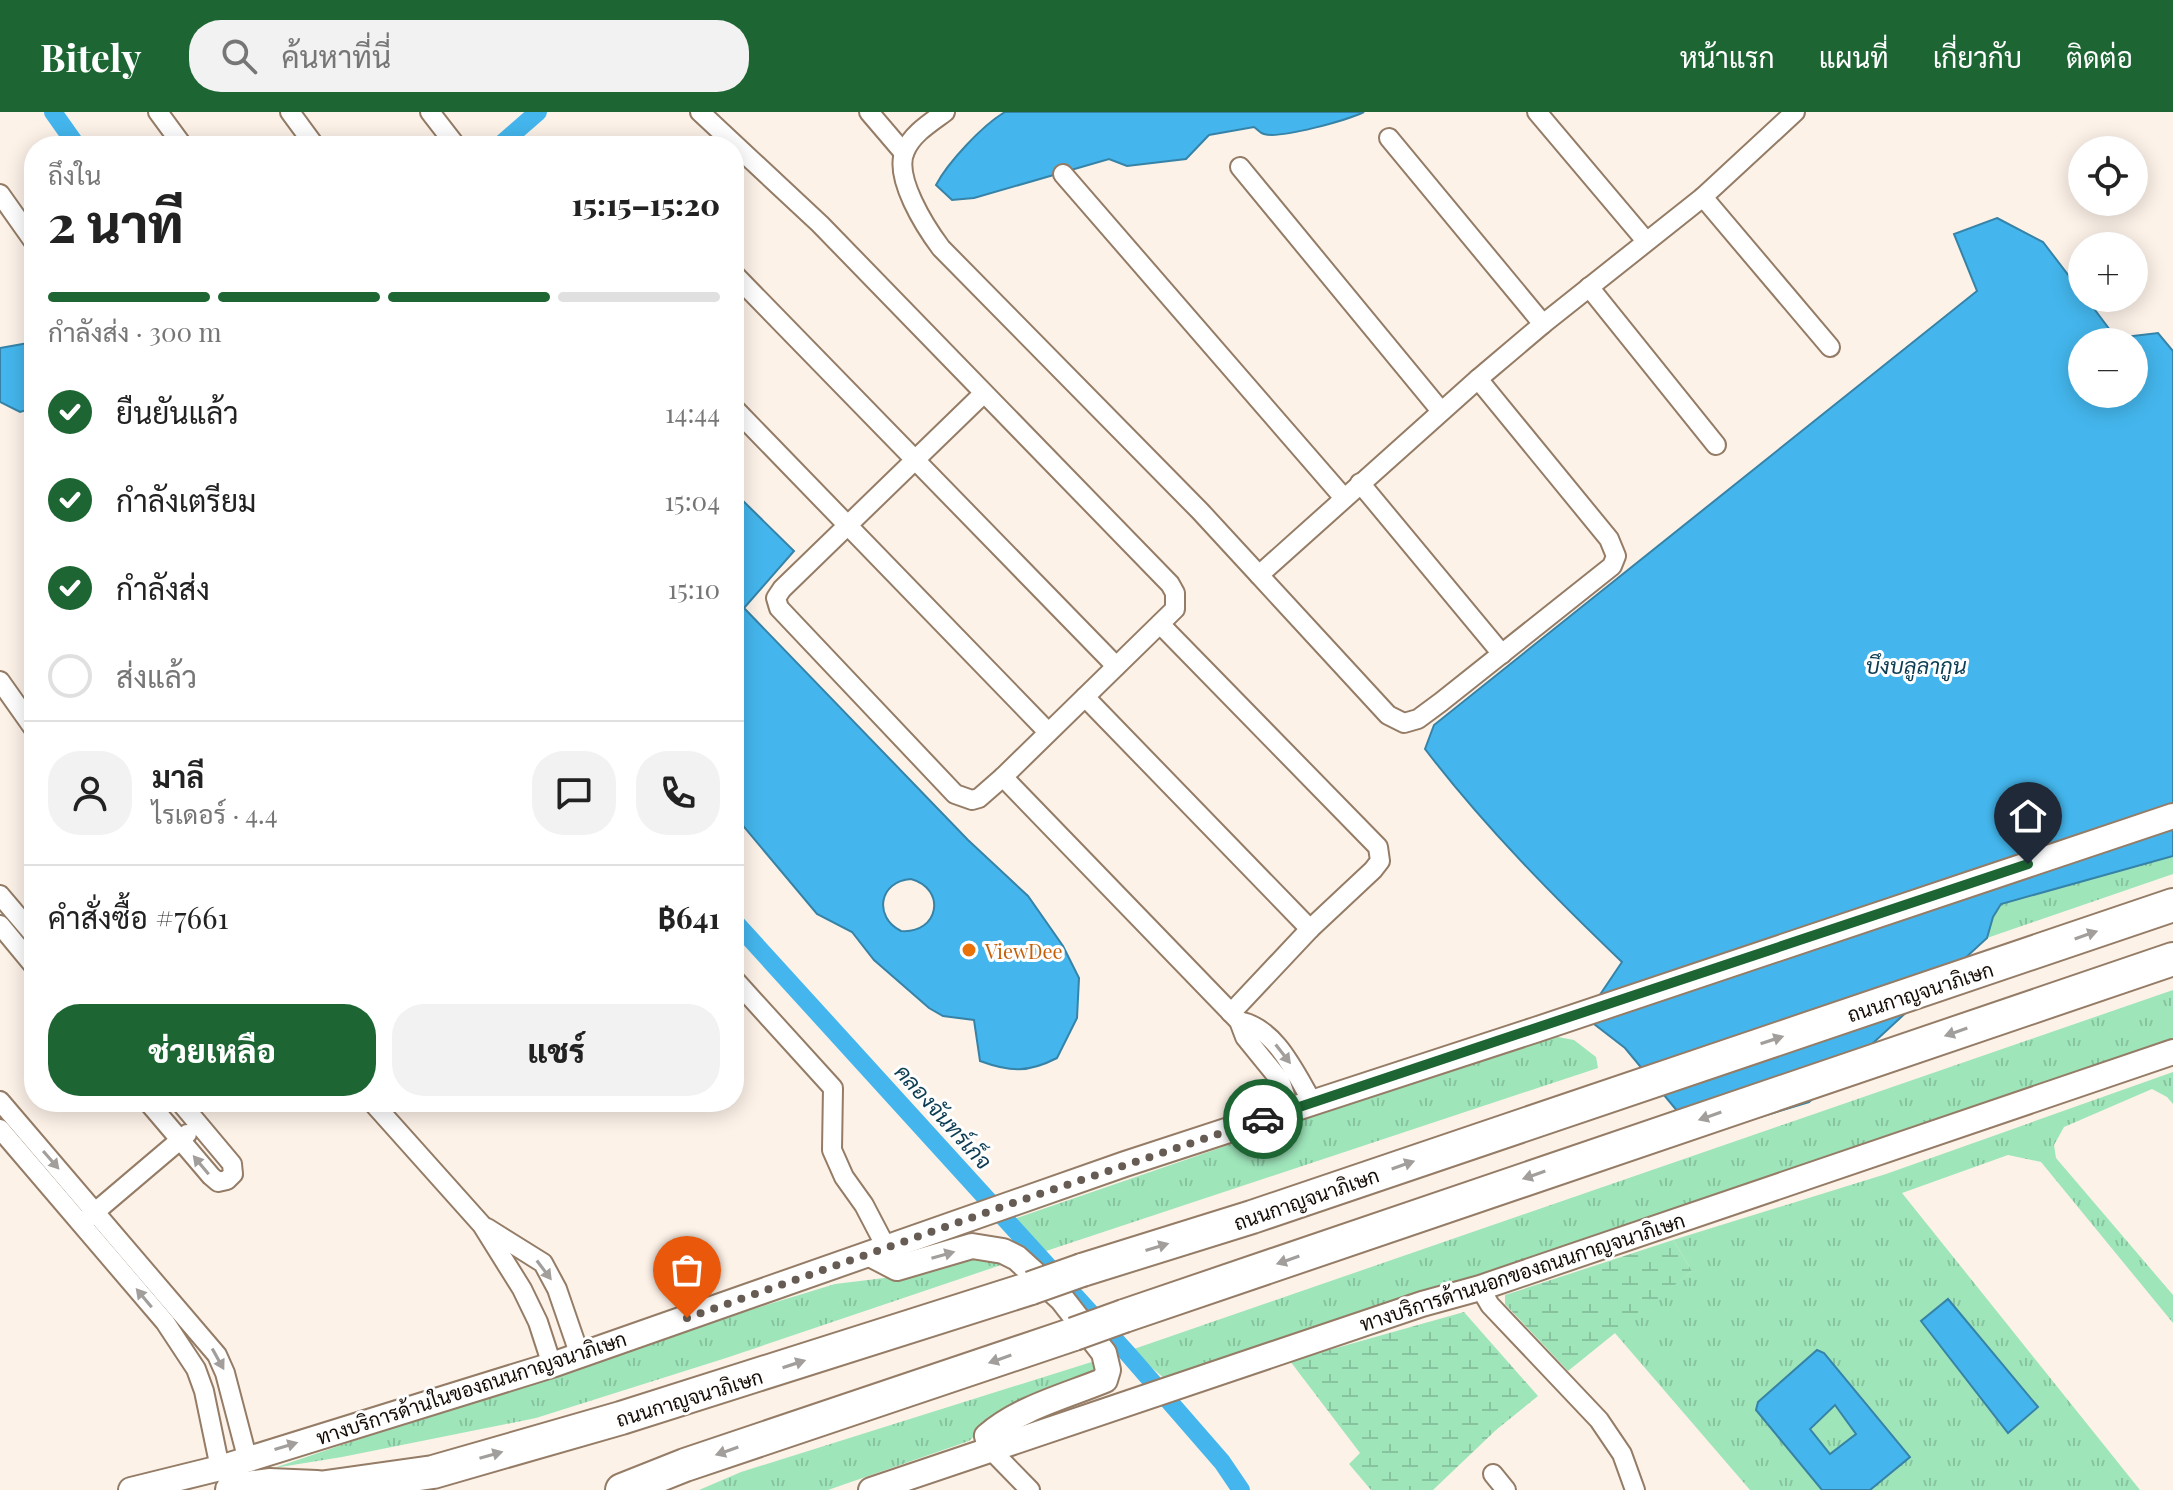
<!DOCTYPE html>
<html lang="th">
<head>
<meta charset="utf-8">
<style>
	body { margin:0; font-family:"Playfair Display",Sarabun,serif; background:#f2f2f2; color:#222; height:100vh; display:flex; flex-direction:column; font-size:30px; white-space:nowrap }
	* { box-sizing:border-box; margin:0 }
	p { font-size:26px; color:#767676 }
	.icon { flex:none; width:44px; height:44px; fill:none; stroke:currentColor; stroke-width:2; stroke-linecap:round; stroke-linejoin:round }
	.map { position:relative; flex:1; overflow:hidden }
	.panel { position:absolute; left:24px; top:24px; width:720px; height:976px; display:flex; flex-direction:column; background:#fff; border-radius:32px; box-shadow:0 4px 20px #0003 }
	.panel>* { flex:none }
	.buttons { position:absolute; left:2068px; top:24px; display:grid; gap:16px }
	.buttons a { display:grid; place-items:center; width:80px; height:80px; border-radius:50%; background:#fff; box-shadow:0 4px 20px #0003; font-size:40px }
	.pin { position:absolute; display:grid; place-items:center; width:68px; height:68px; color:#fff; margin:-82px -34px; border-radius:50% 50% 50% 0; rotate:-45deg; box-shadow:0 0 8px #0007 }
	.pin .icon { rotate:45deg }
	.courier { position:absolute; display:grid; place-items:center; width:80px; height:80px; margin:-40px; border:6px solid #1d6633; border-radius:50%; background:#fff; color:#222; box-shadow:0 2px 10px #0007 }
	.head em { font-style:normal; font-weight:800 }
	.head div { display:flex; flex-direction:column-reverse }
	.head { display:flex; align-items:center; justify-content:space-between; height:136px; padding:0 24px }
	h1 { font-size:52px; font-weight:800; line-height:60px }
	.bar { display:grid; grid-template-columns:repeat(4,1fr); gap:12px 8px; align-content:center; height:96px; padding:0 24px }
	.bar i { height:10px; border-radius:6px; background:#e0e0e0 }
	.bar .current { background:#1d6633 }
	.bar p { grid-column:span 4 }
	.line { display:flex; align-items:center; gap:20px; padding:0 24px; border-top:2px solid #e0e0e0 }
	.line div { flex:1 }
	.round { display:grid; place-items:center; flex:none; width:84px; height:84px; border-radius:32px; background:#f2f2f2 }
	ol { padding:0 24px; list-style:none }
	li { display:flex; align-items:center; gap:24px; height:88px }
	li p { margin-inline-start:auto }
	li .icon { padding:8px; border-radius:50%; background:#1d6633; color:#fff; stroke-width:4 }
	li:last-child { color:#767676 }
	li i { width:44px; height:44px; border:4px solid #e0e0e0; border-radius:50% }
	.button { display:flex; gap:16px; margin-top:auto; padding:16px 24px }
	.button a { flex:1; height:92px; border-radius:32px; background:#1d6633; color:#fff; font-size:32px; font-weight:800; line-height:92px; text-align:center }
	.button a+a { background:#f2f2f2; color:#222 }
	header { display:flex; align-items:center; gap:48px; box-sizing:border-box; height:112px; padding:0 40px; background:#1d6633; color:#fff }
	header strong { font-size:38px }
	nav { display:flex; gap:44px; margin-inline-start:auto; font-size:28px }
	.search { width:560px; height:72px; background:#f2f2f2; display:flex; align-items:center; gap:20px; box-sizing:border-box; padding:0 28px; border-radius:32px; color:#767676; font-size:30px }
	.map>svg:first-child { display:block }
</style>
</head>
<body>
<header>
<strong>Bitely</strong>
<div class="search"><svg class="icon" aria-label="search" viewBox="0 0 24 24"><circle cx="10" cy="10" r="6"/><path d="M15 15l6 6"/></svg>ค้นหาที่นี่</div>
<nav><a>หน้าแรก</a><a>แผนที่</a><a>เกี่ยวกับ</a><a>ติดต่อ</a></nav>
</header>
<div class="map">
<svg width="2173" height="1378" viewBox="0 0 2173 1378">
	<defs>
		<pattern id="grass-tufts" width="24" height="20" patternUnits="userSpaceOnUse" patternTransform="scale(2)"><rect width="24" height="20" fill="#9ee5ba"/><path d="M3 7l-1-3M5 7V3M7 7l1-3M15 17l-1-3M17 17v-4M19 17l1-3" fill="none" stroke="#87c39e"/></pattern>
		<pattern id="wetland-marsh" width="20" height="14" patternUnits="userSpaceOnUse" patternTransform="scale(2)"><rect width="20" height="14" fill="#9ee5ba"/><path d="M1 5h8M5 5V1M11 12h8M15 12V8" fill="none" stroke="#87c39e"/></pattern>
	</defs>
	<rect width="100%" height="100%" fill="#fdf2e8"/>
	<g fill="url(#grass-tufts)">
		<path d="M 2173,744 L 2173,762 L 1987,826 L 1993,805 L 2001,792 Z"/>
		<path d="M 2173,878 L 2173,929 L 1375,1199 L 1165,1267 L 1131,1238 Z"/>
		<path d="M 1547,923 L 1574,928 L 1596,945 L 1598,956 L 1043,1140 L 1014,1107 Z"/>
		<path d="M 2173,960 L 2173,992 L 2167,985 L 2152,977 L 2064,1015 L 2054,1033 L 2056,1046 L 2173,1183 L 2173,1211 L 2041,1050 L 2008,1043 L 1902,1081 L 2140,1378 L 1750,1378 L 1614,1220 L 1692,1159 L 1673,1128 L 1886,1062 Z"/>
		<path d="M 979,1141 L 1007,1151 L 726,1246 L 536,1306 L 342,1345 L 274,1356 L 635,1233 L 835,1172 L 909,1163 Z"/>
		<path d="M 1098,1248 L 1102,1256 L 988,1312 L 969,1329 L 828,1378 L 699,1378 L 741,1360 Z"/>
	</g>
	<g fill="url(#wetland-marsh)">
		<path d="M 1673,1128 L 1692,1159 L 1568,1259 L 1505,1192 L 1505,1183 Z"/>
		<path d="M 1464,1200 L 1538,1284 L 1496,1318 L 1433,1378 L 1371,1378 L 1349,1352 L 1360,1341 L 1290,1249 Z"/>
	</g>
	<g fill="#44b6ed" stroke="#3683a7" stroke-width="2" fill-rule="evenodd">
		<path d="M 1005,0 L 1364,0 C 1347,8 1281,27 1264,22 C 1260,21 1257,17 1254,15 L 1209,23 L 1186,47 L 1127,54 L 1109,47 L 974,86 L 952,88 L 936,73 C 948,50 983,13 1005,0 Z"/>
		<path d="M 1997,106 L 2043,130 L 2082,181 L 2082,186 L 2086,186 L 2116,226 L 2158,221 L 2173,239 L 2173,744 L 2001,792 L 1993,805 L 1987,826 L 1809,990 L 1698,1024 L 1625,936 L 1585,905 L 1622,850 C 1553,784 1484,714 1425,637 L 1434,613 L 1977,179 L 1954,122 ZM 2082,230 L 2134,230 L 2134,282 L 2082,282 Z"/>
		<path d="M 34,230 L 34,296 L 20,300 L 0,290 L 0,236 Z"/>
		<path d="M 734,380 L 794,439 L 744,496 L 968,728 L 1028,784 L 1063,834 L 1079,866 L 1077,906 L 1057,946 C 1028,961 1010,960 980,949 L 974,908 L 943,904 L 929,896 L 874,848 L 852,820 L 817,802 L 734,703 ZM 911,767 C 947,777 939,822 901,819 C 873,805 879,769 911,767 Z"/>
		<path d="M 1948,1187 L 2038,1295 L 2008,1321 L 1921,1209 Z"/>
		<path d="M 1817,1238 L 1824,1241 L 1910,1345 L 1870,1378 L 1822,1378 L 1756,1298 L 1758,1290 ZM 1835,1293 L 1856,1322 L 1830,1342 L 1810,1317 Z"/>
	</g>
	<g fill="none" stroke-linecap="round" stroke-linejoin="round">
		<g stroke="#44b6ed" stroke-width="18">
			<path d="M 53,0 L 77,34"/>
			<path d="M 499,34 L 538,0"/>
			<path d="M 734,809 L 1128,1242 L 1222,1350 L 1241,1378"/>
		</g>
		<g stroke="#947c66" stroke-width="22">
			<g id="minor">
				<path d="M 158,0 L 183,34"/>
				<path d="M 290,0 L 315,34"/>
				<path d="M 430,0 L 454,31"/>
				<path d="M 700,0 L 820,112 L 1170,472 L 1175,481 L 1175,497 L 1003,665 L 979,686 L 972,688 L 955,682 L 779,496 L 776,486 L 782,477 L 983,282"/>
				<path d="M 869,0 L 904,41"/>
				<path d="M 945,0 C 930,11 912,22 905,39 C 893,65 926,116 941,136 L 1200,399 L 1259,463 L 1478,267 L 1543,212 L 1703,85 L 1795,0"/>
				<path d="M 1537,0 L 1646,129"/>
				<path d="M 1389,26 L 1543,212"/>
				<path d="M 1240,55 L 1441,299"/>
				<path d="M 1063,62 L 1344,386"/>
				<path d="M 0,82 L 34,130"/>
				<path d="M 1703,85 L 1830,235"/>
				<path d="M 734,162 L 1116,554"/>
				<path d="M 1589,175 L 1716,333"/>
				<path d="M 734,296 L 1048,620"/>
				<path d="M 1360,371 L 1502,542"/>
				<path d="M 1259,463 L 1388,603 L 1404,611 L 1418,607 L 1441,590 L 1612,454 L 1616,444 L 1609,427 L 1478,267"/>
				<path d="M 1160,512 L 1378,735 L 1380,749 L 1373,758 L 1310,817 L 1231,901"/>
				<path d="M 0,569 L 34,617"/>
				<path d="M 1085,585 L 1310,817"/>
				<path d="M 1003,665 L 1239,909 L 1245,925 L 1280,968 L 1290,998"/>
				<path d="M 0,783 L 34,823"/>
				<path d="M 0,813 L 34,854"/>
				<path d="M 734,867 L 833,976 L 832,1038 L 844,1065 L 864,1093 L 887,1137"/>
				<path d="M 1239,909 C 1276,916 1295,961 1313,991"/>
				<path d="M 0,989 L 217,1243 L 225,1261 L 247,1345"/>
				<path d="M 148,990 L 211,1064 L 218,1070 L 227,1068 L 233,1062 L 232,1052 L 180,990"/>
				<path d="M 372,990 L 482,1113 L 522,1177 L 538,1210 L 552,1253"/>
				<path d="M 0,1017 L 165,1210 L 196,1257 L 204,1279 L 220,1356"/>
				<path d="M 88,1106 L 187,1022"/>
				<path d="M 487,1116 L 543,1151 L 557,1177 L 579,1241"/>
				<path d="M 1480,1176 L 1490,1193 L 1599,1308 L 1622,1342 L 1635,1378"/>
				<path d="M 991,1338 L 1030,1378"/>
				<path d="M 1493,1362 L 1506,1378"/>
			</g>
		</g>
		<g stroke="#947c66" stroke-width="28">
			<g id="secondary">
				<path d="M 870,1142 L 897,1156 L 972,1134 L 1003,1139 L 1017,1146 L 1062,1187 L 1104,1241 L 1108,1258 L 1105,1268 C 1066,1284 1019,1296 987,1324 L 991,1338"/>
				<path d="M 131,1378 L 220,1356 L 552,1253 L 1125,1052 L 1535,918 L 2173,704"/>
				<path d="M 871,1378 L 1422,1192 L 1480,1176 L 2173,940"/>
			</g>
		</g>
		<g stroke="#947c66" stroke-width="36">
			<g id="motorway">
				<path d="M 1082,1158 L 1252,1105 L 2173,793"/>
				<path d="M 1124,1204 L 2173,847"/>
				<path d="M 232,1378 L 269,1373 L 317,1375"/>
				<path d="M 305,1378 L 433,1360 L 621,1306 L 1031,1176"/>
				<path d="M 622,1378 L 685,1353 L 1074,1222"/>
			</g>
		</g>
		<use href="#minor" stroke="#fff" stroke-width="18"/>
		<use href="#secondary" stroke="#fff" stroke-width="24"/>
		<use href="#motorway" stroke="#fff" stroke-width="32"/>
		<g stroke="#947c66" stroke-width="36" stroke-linecap="butt">
			<g id="motorway-bridge">
				<path d="M 1031,1176 L 1082,1158"/>
				<path d="M 1074,1222 L 1124,1204"/>
			</g>
		</g>
		<use href="#motorway-bridge" stroke="#fff" stroke-width="32"/>
	</g>
	<defs><path id="oneway-solid" d="M-6-.8H1V-3.2L6.5 0L1 3.2V.8H-6Z" transform="scale(2)"/></defs>
	<g fill="#a19e9b">
		<use href="#oneway-solid" transform="translate(2086 823) rotate(-19)"/>
		<use href="#oneway-solid" transform="translate(1956 920) rotate(161)"/>
		<use href="#oneway-solid" transform="translate(1772 928) rotate(-18)"/>
		<use href="#oneway-solid" transform="translate(1283 942) rotate(52)"/>
		<use href="#oneway-solid" transform="translate(1710 1004) rotate(161)"/>
		<use href="#oneway-solid" transform="translate(51 1048) rotate(49)"/>
		<use href="#oneway-solid" transform="translate(201 1053) rotate(-130)"/>
		<use href="#oneway-solid" transform="translate(1403 1053) rotate(-19)"/>
		<use href="#oneway-solid" transform="translate(1534 1063) rotate(161)"/>
		<use href="#oneway-solid" transform="translate(1157 1135) rotate(-17)"/>
		<use href="#oneway-solid" transform="translate(943 1143) rotate(-16)"/>
		<use href="#oneway-solid" transform="translate(1288 1148) rotate(161)"/>
		<use href="#oneway-solid" transform="translate(544 1158) rotate(53)"/>
		<use href="#oneway-solid" transform="translate(144 1186) rotate(-130)"/>
		<use href="#oneway-solid" transform="translate(218 1247) rotate(61)"/>
		<use href="#oneway-solid" transform="translate(1000 1247) rotate(161)"/>
		<use href="#oneway-solid" transform="translate(794 1252) rotate(-18)"/>
		<use href="#oneway-solid" transform="translate(286 1334) rotate(-17)"/>
		<use href="#oneway-solid" transform="translate(727 1339) rotate(161)"/>
		<use href="#oneway-solid" transform="translate(491 1343) rotate(-16)"/>
	</g>
	<g fill="none" stroke-linecap="round" stroke-linejoin="round">
		<path stroke="#665c54" stroke-width="8" stroke-dasharray="0 14.4" d="M 687,1206 L 1016,1090 L 1263,1007"/>
		<path stroke="#1d6633" stroke-width="10" d="M 1263,1007 L 2028,752"/>
	</g>
	<circle fill="#e8710a" stroke="#fff" stroke-width="3" cx="969" cy="838" r="8"/>
	<g text-anchor="middle" dominant-baseline="central" stroke-width="6" stroke-linejoin="round" paint-order="stroke">
		<g font-size="20" fill="#c56008" stroke="#fff" text-anchor="start">
			<text x="985" y="838">ViewDee</text>
		</g>
		<g font-size="20" fill="#150c05" stroke="#fff">
			<text transform="translate(1920 879) rotate(-18)">ถนนกาญจนาภิเษก</text>
			<text transform="translate(1306 1086) rotate(-19)">ถนนกาญจนาภิเษก</text>
			<text transform="translate(1522 1159) rotate(-18)">ทางบริการด้านนอกของถนนกาญจนาภิเษก</text>
			<text transform="translate(471 1275) rotate(-18)">ทางบริการด้านในของถนนกาญจนาภิเษก</text>
			<text transform="translate(689 1285) rotate(-17)">ถนนกาญจนาภิเษก</text>
		</g>
		<g font-size="22" font-style="italic" fill="#0c3d53" stroke="#fff">
			<text x="1916" y="553">บึงบลูลากูน</text>
			<text transform="translate(944 1004) rotate(48)">คลองจันทร์เก็จ</text>
		</g>
	</g>
</svg>
<div class="buttons">
<a><svg class="icon" aria-label="locate" viewBox="0 0 24 24"><circle cx="12" cy="12" r="6"/><path d="M12 2v4M12 18v4M2 12h4M18 12h4"/></svg></a>
<a>+</a>
<a>−</a>
</div>
<div class="pin" style="left:687px;top:1206px;background:#ea580c"><svg class="icon" aria-label="bag" viewBox="0 0 24 24"><path d="M5 8h14l-1 12H6zM9 8a3 3 0 0 1 6 0"/></svg></div>
<div class="pin" style="left:2028px;top:752px;background:#1f2937"><svg class="icon" aria-label="home" viewBox="0 0 24 24"><path d="M3 11l9-7 9 7M6 9v11h12V9"/></svg></div>
<div class="courier" style="left:1263px;top:1007px"><svg class="icon" aria-label="car" viewBox="0 0 24 24"><path d="M5 17H2v-5l4-1 3-4h7l3 4 3 1v5h-3M9 17h6M6 11h13"/><circle cx="7" cy="17" r="2"/><circle cx="17" cy="17" r="2"/></svg></div>
<section class="panel">
<div class="head"><div><h1>2 นาที</h1><p>ถึงใน</p></div><em>15:15–15:20</em></div>
<div class="bar"><i class="current"></i><i class="current"></i><i class="current"></i><i></i><p>กำลังส่ง · 300 m</p></div>
<ol>
<li><svg class="icon" aria-label="check" viewBox="0 0 24 24"><path d="M5 12l5 5 9-10"/></svg>ยืนยันแล้ว<p>14:44</p></li>
<li><svg class="icon" aria-label="check" viewBox="0 0 24 24"><path d="M5 12l5 5 9-10"/></svg>กำลังเตรียม<p>15:04</p></li>
<li><svg class="icon" aria-label="check" viewBox="0 0 24 24"><path d="M5 12l5 5 9-10"/></svg>กำลังส่ง<p>15:10</p></li>
<li><i></i>ส่งแล้ว</li>
</ol>
<div class="line" style="height:144px"><a class="round"><svg class="icon" aria-label="person" viewBox="0 0 24 24"><circle cx="12" cy="8" r="4"/><path d="M4 21q1-7 8-7t8 7"/></svg></a><div><b>มาลี</b><p>ไรเดอร์ · 4.4</p></div><a class="round"><svg class="icon" aria-label="chat" viewBox="0 0 24 24"><path d="M4 5h16v11H9l-5 4z"/></svg></a><a class="round"><svg class="icon" aria-label="phone" viewBox="0 0 24 24"><path d="M5 4h4l2 5-3 2q2 4 5 5l2-3 5 2v4C11 20 4 13 5 4z"/></svg></a></div>
<div class="line" style="height:104px"><div>คำสั่งซื้อ #7661</div><b>฿641</b></div>
<div class="button"><a>ช่วยเหลือ</a><a>แชร์</a></div>
</section>
</div>
</body>
</html>
